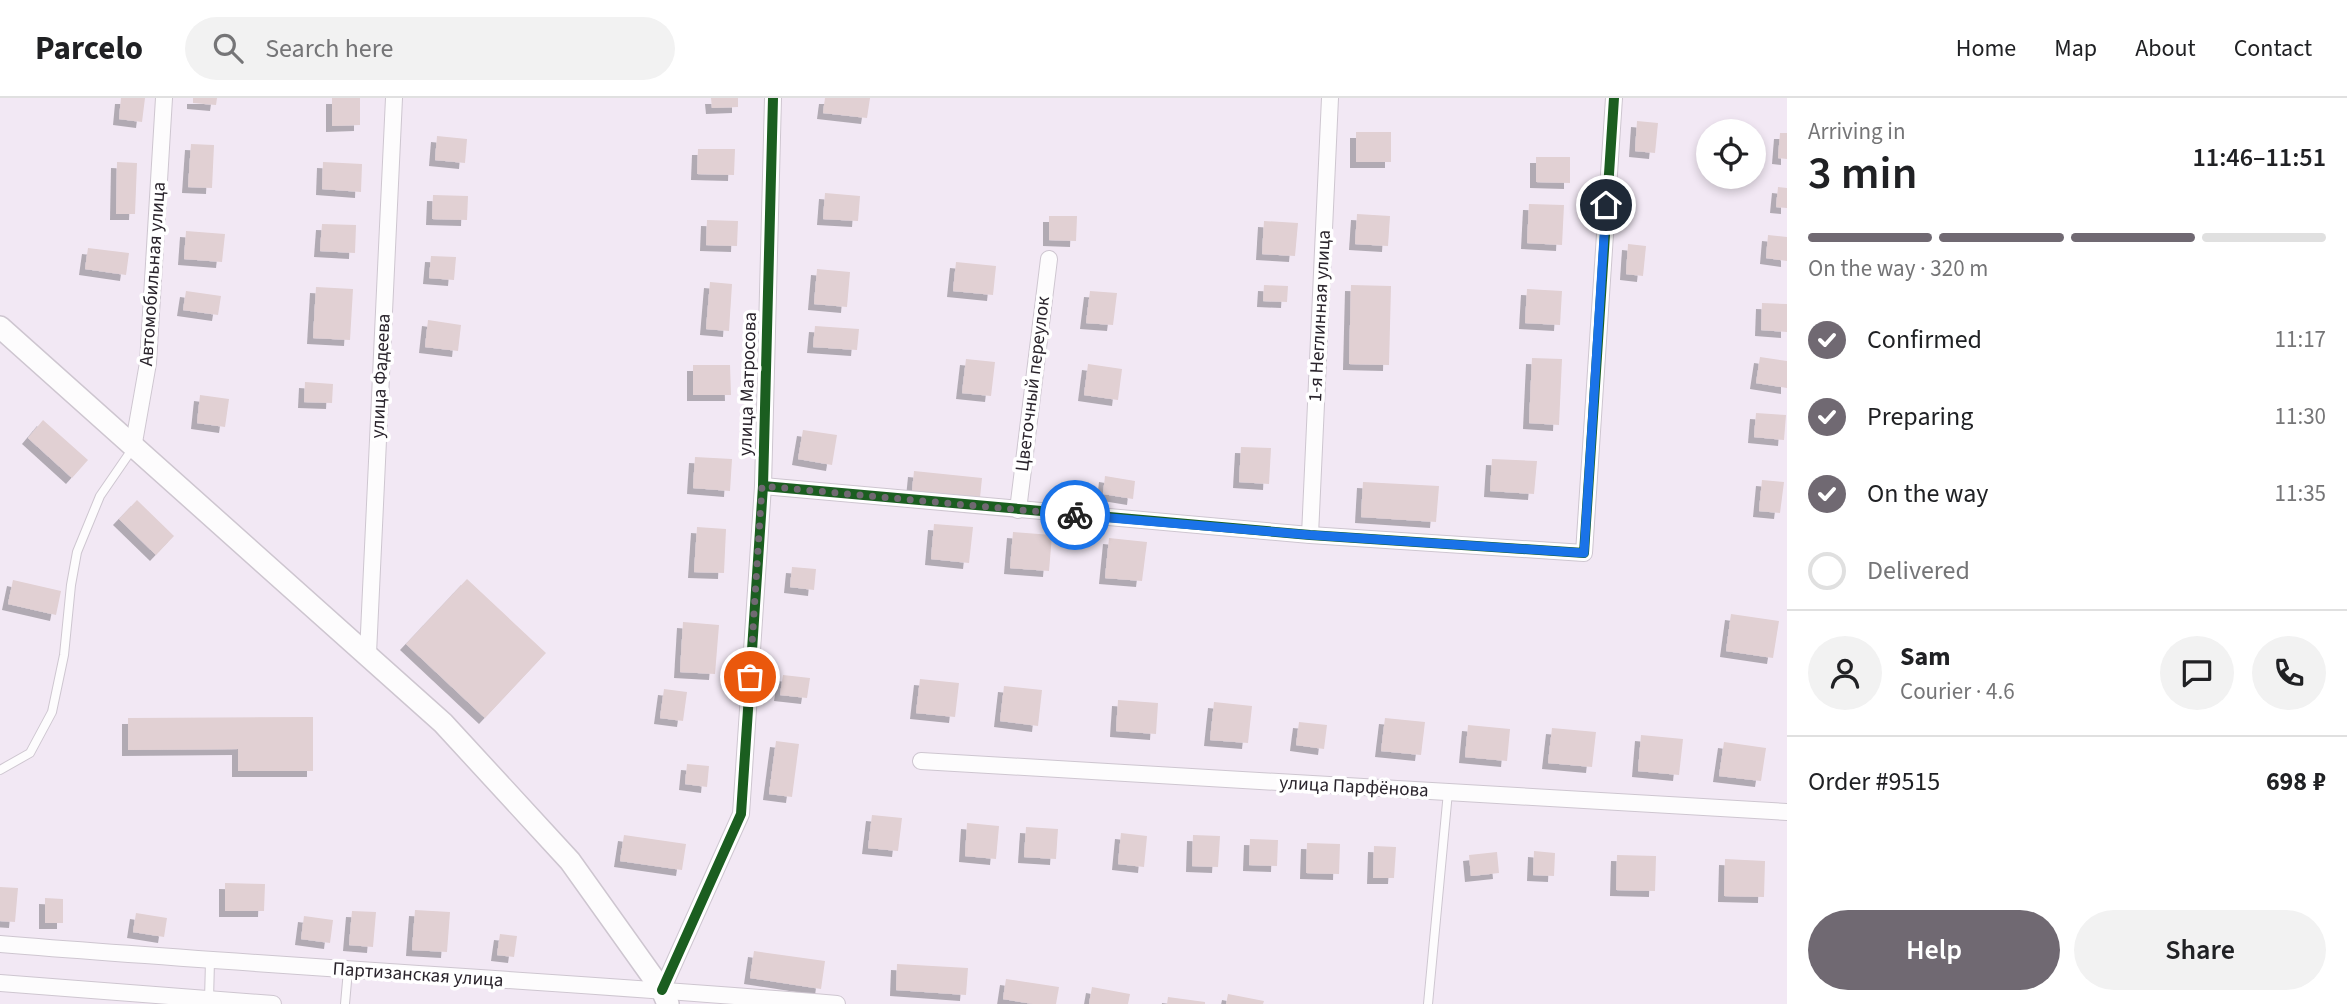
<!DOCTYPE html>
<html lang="en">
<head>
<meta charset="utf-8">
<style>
	body { margin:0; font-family:"Source Sans 3",sans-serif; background:#f2f2f2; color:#202124; height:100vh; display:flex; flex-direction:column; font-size:26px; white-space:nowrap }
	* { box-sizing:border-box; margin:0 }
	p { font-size:23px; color:#757577 }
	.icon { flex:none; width:38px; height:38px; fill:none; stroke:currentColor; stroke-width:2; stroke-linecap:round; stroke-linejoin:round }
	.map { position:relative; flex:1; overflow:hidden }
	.drawer { display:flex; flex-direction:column; background:#fff; width:560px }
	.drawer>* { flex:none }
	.fabs { position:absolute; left:1696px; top:21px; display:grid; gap:14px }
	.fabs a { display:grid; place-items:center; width:70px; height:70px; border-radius:50%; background:#fff; box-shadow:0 4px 10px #0003; font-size:35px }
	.pin { position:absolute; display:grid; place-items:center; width:60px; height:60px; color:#fff; margin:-30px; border:4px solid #fff; border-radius:50%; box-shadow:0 2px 7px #0007 }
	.courier { position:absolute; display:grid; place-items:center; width:70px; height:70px; margin:-35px; border:5px solid #1a73e8; border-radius:50%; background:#fff; color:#222; box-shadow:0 2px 9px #0007 }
	.headline em { font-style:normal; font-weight:600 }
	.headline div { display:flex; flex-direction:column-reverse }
	.headline { display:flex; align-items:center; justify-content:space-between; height:119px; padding:0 21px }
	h1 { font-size:46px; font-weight:600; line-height:52px }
	.bar { display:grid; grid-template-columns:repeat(4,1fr); gap:10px 7px; align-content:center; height:84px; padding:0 21px }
	.bar i { height:9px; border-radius:5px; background:#e0e0e0 }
	.bar .selected { background:#706972 }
	.bar p { grid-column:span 4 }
	.line { display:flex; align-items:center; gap:18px; padding:0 21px; border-top:2px solid #e0e0e0 }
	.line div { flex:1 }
	.round { display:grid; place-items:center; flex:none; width:74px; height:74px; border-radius:37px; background:#f2f2f2 }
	ol { padding:0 21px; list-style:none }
	li { display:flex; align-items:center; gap:21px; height:77px }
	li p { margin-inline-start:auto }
	li .icon { padding:7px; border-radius:50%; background:#706972; color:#fff; stroke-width:4 }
	li:last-child { color:#757577 }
	li i { width:38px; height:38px; border:4px solid #e0e0e0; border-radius:50% }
	.primary-button { display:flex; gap:14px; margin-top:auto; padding:14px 21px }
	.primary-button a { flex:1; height:80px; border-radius:42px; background:#706972; color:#fff; font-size:28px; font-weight:600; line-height:80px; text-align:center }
	.primary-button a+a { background:#f2f2f2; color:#202124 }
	header { display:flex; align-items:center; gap:42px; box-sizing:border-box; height:98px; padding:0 35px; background:#fff; border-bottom:2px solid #e0e0e0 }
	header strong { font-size:33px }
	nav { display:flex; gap:38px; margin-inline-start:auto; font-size:24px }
	.search { width:490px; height:63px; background:#f2f2f2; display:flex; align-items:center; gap:18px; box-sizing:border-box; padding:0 24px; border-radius:38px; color:#757577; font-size:26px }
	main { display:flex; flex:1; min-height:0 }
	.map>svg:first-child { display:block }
</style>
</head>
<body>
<header>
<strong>Parcelo</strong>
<div class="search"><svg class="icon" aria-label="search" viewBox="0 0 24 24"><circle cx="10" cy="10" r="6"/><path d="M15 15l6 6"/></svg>Search here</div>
<nav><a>Home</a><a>Map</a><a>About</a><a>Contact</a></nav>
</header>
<main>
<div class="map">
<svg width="1787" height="906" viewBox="0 0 1787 906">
	<defs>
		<filter id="shadow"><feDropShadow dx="-6" dy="6" stdDeviation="0" flood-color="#0004"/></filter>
	</defs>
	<rect width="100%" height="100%" fill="#f2e8f4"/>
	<g fill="#e1d0d3" filter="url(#shadow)">
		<path d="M 121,0 L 145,0 L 142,24 L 119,21 Z"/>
		<path d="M 193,0 L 217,0 L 216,7 L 193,5 Z"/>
		<path d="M 332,0 L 360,0 L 360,27 L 332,28 Z"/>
		<path d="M 711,0 L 738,0 L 738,9 L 712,10 Z"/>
		<path d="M 825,0 L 870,0 L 867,20 L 823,15 Z"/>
		<path d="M 1637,23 L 1658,25 L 1655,55 L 1635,53 Z"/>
		<rect x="1356" y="34" width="35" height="30"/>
		<path d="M 1780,35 L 1787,35 L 1787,61 L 1778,60 Z"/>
		<path d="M 437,38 L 467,41 L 465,65 L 435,62 Z"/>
		<path d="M 191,46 L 214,47 L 212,90 L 188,89 Z"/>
		<path d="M 698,51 L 735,51 L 734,77 L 697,76 Z"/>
		<path d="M 1536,59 L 1570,59 L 1570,85 L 1536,84 Z"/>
		<path d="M 117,64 L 137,65 L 135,116 L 116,116 Z"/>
		<path d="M 323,64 L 362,66 L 361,94 L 322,91 Z"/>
		<path d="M 1778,89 L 1787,90 L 1787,110 L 1776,109 Z"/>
		<path d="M 825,95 L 860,98 L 858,123 L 823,121 Z"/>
		<path d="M 433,97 L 468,98 L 467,122 L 432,121 Z"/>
		<path d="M 1529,106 L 1564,107 L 1562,147 L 1527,145 Z"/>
		<path d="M 1357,116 L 1390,118 L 1388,148 L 1355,146 Z"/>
		<path d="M 1049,118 L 1077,118 L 1076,143 L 1049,142 Z"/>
		<path d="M 707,122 L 738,123 L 737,148 L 706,147 Z"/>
		<path d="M 1264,123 L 1298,125 L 1295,158 L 1262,156 Z"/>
		<path d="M 322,126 L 356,127 L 355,155 L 320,153 Z"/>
		<path d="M 186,133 L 225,136 L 222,164 L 184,161 Z"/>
		<path d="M 1768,137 L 1787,139 L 1787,163 L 1766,160 Z"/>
		<path d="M 1628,146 L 1646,148 L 1643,178 L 1626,176 Z"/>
		<path d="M 88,150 L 129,155 L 126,177 L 85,171 Z"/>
		<path d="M 431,158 L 456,159 L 454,182 L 429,180 Z"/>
		<path d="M 956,164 L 996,168 L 993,197 L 953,193 Z"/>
		<path d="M 817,171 L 850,174 L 847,209 L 814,206 Z"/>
		<path d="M 710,184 L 732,186 L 729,233 L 706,231 Z"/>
		<path d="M 1264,187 L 1288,188 L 1287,204 L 1263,203 Z"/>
		<path d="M 1351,187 L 1391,188 L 1389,267 L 1349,266 Z"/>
		<path d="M 316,189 L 353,191 L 350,242 L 313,240 Z"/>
		<path d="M 1527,191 L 1562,193 L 1560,227 L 1525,225 Z"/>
		<path d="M 186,193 L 221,198 L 218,217 L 183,212 Z"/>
		<path d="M 1090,193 L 1117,195 L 1113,227 L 1086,225 Z"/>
		<path d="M 1762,205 L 1787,206 L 1787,234 L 1761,232 Z"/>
		<path d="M 428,222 L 461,227 L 458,253 L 425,249 Z"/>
		<path d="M 815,228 L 859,231 L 857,252 L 813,249 Z"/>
		<path d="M 1760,259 L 1787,263 L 1787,290 L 1756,285 Z"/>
		<path d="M 1532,260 L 1562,261 L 1559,327 L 1529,325 Z"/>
		<path d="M 966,261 L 995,264 L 991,298 L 962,295 Z"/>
		<path d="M 1088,266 L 1122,271 L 1118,302 L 1084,297 Z"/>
		<path d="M 693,267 L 730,267 L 731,297 L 693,297 Z"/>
		<path d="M 305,284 L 333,286 L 332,305 L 304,304 Z"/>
		<path d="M 200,297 L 229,301 L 225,329 L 197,325 Z"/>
		<path d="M 1756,315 L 1786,317 L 1784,342 L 1754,339 Z"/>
		<path d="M 43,322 L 88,362 L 72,380 L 28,340 Z"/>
		<path d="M 803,332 L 837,337 L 832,367 L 798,361 Z"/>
		<path d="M 1241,349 L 1271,350 L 1269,386 L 1239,384 Z"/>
		<path d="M 695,359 L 732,361 L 730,393 L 693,390 Z"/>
		<path d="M 1492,361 L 1537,363 L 1534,396 L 1490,393 Z"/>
		<path d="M 914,373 L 982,380 L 980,400 L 912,393 Z"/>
		<path d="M 1105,378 L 1135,383 L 1133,401 L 1103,396 Z"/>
		<path d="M 1762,382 L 1784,384 L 1780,415 L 1759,413 Z"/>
		<path d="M 1363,384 L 1439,388 L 1436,424 L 1361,419 Z"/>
		<path d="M 137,402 L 174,438 L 156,457 L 119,421 Z"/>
		<path d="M 934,426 L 973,429 L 969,465 L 931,461 Z"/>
		<path d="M 697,429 L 726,431 L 724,475 L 694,474 Z"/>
		<path d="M 1013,434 L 1052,437 L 1049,473 L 1010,470 Z"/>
		<path d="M 1109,440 L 1147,444 L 1142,483 L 1105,480 Z"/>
		<path d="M 792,469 L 816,471 L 814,492 L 790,489 Z"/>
		<path d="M 467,481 L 546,555 L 485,620 L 406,546 Z"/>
		<path d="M 13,482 L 61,493 L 56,517 L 8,506 Z"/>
		<path d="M 1731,516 L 1779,523 L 1773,560 L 1726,553 Z"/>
		<path d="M 683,524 L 719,527 L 715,576 L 680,574 Z"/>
		<path d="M 783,577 L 810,580 L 807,600 L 780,597 Z"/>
		<path d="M 920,581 L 959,585 L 955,619 L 916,615 Z"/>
		<path d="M 1004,588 L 1042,592 L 1038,628 L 1000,623 Z"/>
		<path d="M 664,591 L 687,594 L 683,623 L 660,620 Z"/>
		<path d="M 1118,602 L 1158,605 L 1156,636 L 1116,633 Z"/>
		<path d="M 1214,604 L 1252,608 L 1248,645 L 1210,642 Z"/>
		<path d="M 313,619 L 313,673 L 238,673 L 238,651 L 128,652 L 128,620 Z"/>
		<path d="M 1385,620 L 1425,624 L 1421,657 L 1381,653 Z"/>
		<path d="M 1299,624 L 1327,627 L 1324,651 L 1296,647 Z"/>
		<path d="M 1468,627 L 1510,631 L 1507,663 L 1465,659 Z"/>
		<path d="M 1552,630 L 1596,634 L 1592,669 L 1548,665 Z"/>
		<path d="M 1641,637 L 1683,641 L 1679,677 L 1638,673 Z"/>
		<path d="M 776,643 L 799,646 L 792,699 L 769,696 Z"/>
		<path d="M 1724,644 L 1766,650 L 1761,683 L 1719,678 Z"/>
		<path d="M 687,666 L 709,668 L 707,689 L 685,686 Z"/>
		<path d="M 872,717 L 902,720 L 898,753 L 868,750 Z"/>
		<path d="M 967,725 L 999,728 L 996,761 L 965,758 Z"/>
		<path d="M 1026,729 L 1058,731 L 1056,761 L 1024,759 Z"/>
		<path d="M 1121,735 L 1147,738 L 1144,769 L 1118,766 Z"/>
		<path d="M 624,737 L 686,746 L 682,772 L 620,763 Z"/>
		<path d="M 1193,737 L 1220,738 L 1218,769 L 1192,768 Z"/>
		<path d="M 1250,741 L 1278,742 L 1277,768 L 1249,767 Z"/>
		<path d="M 1307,745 L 1340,746 L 1339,776 L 1306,775 Z"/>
		<path d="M 1374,748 L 1396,749 L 1394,780 L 1373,780 Z"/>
		<path d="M 1534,753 L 1555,755 L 1554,778 L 1533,777 Z"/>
		<path d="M 1497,754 L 1499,775 L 1471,778 L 1469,757 Z"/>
		<path d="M 1617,757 L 1656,758 L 1655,793 L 1616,792 Z"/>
		<path d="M 1725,761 L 1765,763 L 1764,799 L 1724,798 Z"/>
		<path d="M 225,785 L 265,786 L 264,813 L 225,813 Z"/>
		<path d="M 0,789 L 18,790 L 15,824 L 0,823 Z"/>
		<path d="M 45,800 L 63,801 L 63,825 L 45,825 Z"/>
		<path d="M 415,812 L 450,814 L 447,854 L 412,852 Z"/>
		<path d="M 352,813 L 376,814 L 373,849 L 349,847 Z"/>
		<path d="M 136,815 L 167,820 L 164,839 L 133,834 Z"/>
		<path d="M 304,818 L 333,822 L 330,845 L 301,841 Z"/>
		<path d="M 500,836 L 517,838 L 514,859 L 497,857 Z"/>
		<path d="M 754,853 L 825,863 L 821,891 L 750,880 Z"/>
		<path d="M 897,866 L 968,870 L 966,897 L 896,892 Z"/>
		<path d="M 1006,881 L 1059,889 L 1056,906 L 1033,906 L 1003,901 Z"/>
		<path d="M 1092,889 L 1130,896 L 1128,906 L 1089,906 Z"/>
		<path d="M 1228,896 L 1264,903 L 1263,906 L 1226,906 Z"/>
		<path d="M 1168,899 L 1205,904 L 1205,906 L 1167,906 Z"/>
	</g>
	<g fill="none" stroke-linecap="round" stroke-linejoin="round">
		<g stroke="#cec6d0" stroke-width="10">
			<g id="lane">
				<path d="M 0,672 L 30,655 L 52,614 L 64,557 L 71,487 L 77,454 L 100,398 L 133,350"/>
				<path d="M 209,902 L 210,863"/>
				<path d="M 345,906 L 348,872"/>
				<path d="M 1428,906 L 1448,694"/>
			</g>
		</g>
		<g stroke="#cec6d0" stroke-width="18">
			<g id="street">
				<path d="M 133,350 L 148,265 L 164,0"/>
				<path d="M 763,388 L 1310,437 L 1584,455 L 1614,0"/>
				<path d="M 1018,412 L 1049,161"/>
				<path d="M 1310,437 L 1330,0"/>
				<path d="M 368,556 L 394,0"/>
				<path d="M 921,663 L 1787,714"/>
				<path d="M 0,846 C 279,869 558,883 837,906"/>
				<path d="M 0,885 L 273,906"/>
				<path d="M 662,892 L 741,716 L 763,388 L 773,0"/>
			</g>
		</g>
		<g stroke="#cec6d0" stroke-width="24">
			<path id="secondary" d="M 0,229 L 443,625 L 570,763 L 662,892 L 668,906"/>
		</g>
		<use href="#lane" stroke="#fdfcfd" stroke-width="8"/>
		<use href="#street" stroke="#fdfcfd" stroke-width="16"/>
		<use href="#secondary" stroke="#fdfcfd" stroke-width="21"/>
		<g stroke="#fff" stroke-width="15">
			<g id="cycleway">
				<path d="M 763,388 L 1310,437 L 1584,455 L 1614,0"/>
				<path d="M 662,892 L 741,716 L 763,388 L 773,0"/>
			</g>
		</g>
		<use href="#cycleway" stroke="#1b5e20" stroke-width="10"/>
	</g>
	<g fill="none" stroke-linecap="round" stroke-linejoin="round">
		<path stroke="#706972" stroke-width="7" stroke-dasharray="0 12.6" d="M 750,579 L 762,388 L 1075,417"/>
		<path stroke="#1a73e8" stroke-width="9" d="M 1075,417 L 1310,437 L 1584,455 L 1606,107"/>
	</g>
	<g text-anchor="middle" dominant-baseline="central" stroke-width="7" stroke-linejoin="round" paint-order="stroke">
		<g font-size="19" fill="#2a242c" stroke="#fff">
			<text transform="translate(153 176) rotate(-86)">Автомобильная улица</text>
			<text transform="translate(1320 218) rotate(-87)">1-я Неглинная улица</text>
			<text transform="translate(381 278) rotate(-87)">улица Фадеева</text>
			<text transform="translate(748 286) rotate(-88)">улица Матросова</text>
			<text transform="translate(1033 286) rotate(-83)">Цветочный переулок</text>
			<text transform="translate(1354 689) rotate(3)">улица Парфёнова</text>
			<text transform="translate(418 877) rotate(4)">Партизанская улица</text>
		</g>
	</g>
</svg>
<div class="fabs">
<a><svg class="icon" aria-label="locate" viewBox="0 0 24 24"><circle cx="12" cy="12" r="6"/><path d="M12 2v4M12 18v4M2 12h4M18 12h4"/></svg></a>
</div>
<div class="pin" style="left:750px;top:579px;background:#ea580c"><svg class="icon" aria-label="bag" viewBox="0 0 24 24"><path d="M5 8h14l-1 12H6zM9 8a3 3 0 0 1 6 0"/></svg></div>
<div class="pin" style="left:1606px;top:107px;background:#1f2937"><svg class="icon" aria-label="home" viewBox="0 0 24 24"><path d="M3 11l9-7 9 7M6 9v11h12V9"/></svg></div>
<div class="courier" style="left:1075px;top:417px"><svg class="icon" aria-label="bike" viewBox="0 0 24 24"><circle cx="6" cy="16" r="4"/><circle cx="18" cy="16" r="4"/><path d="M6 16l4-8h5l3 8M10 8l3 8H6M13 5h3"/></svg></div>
</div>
<section class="drawer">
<div class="headline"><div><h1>3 min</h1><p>Arriving in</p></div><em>11:46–11:51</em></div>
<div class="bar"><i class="selected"></i><i class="selected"></i><i class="selected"></i><i></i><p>On the way · 320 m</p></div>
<ol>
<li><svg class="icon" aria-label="check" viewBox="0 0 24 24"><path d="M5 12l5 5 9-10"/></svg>Confirmed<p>11:17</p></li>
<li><svg class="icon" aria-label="check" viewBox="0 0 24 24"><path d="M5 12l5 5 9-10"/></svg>Preparing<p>11:30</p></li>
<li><svg class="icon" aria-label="check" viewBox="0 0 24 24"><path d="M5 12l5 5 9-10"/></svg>On the way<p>11:35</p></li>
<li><i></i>Delivered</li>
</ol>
<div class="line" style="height:126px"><a class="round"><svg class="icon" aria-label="person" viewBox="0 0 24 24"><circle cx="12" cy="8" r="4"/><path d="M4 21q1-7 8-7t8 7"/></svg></a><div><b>Sam</b><p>Courier · 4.6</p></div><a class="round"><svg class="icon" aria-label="chat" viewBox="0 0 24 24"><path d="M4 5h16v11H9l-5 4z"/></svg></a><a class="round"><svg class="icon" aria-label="phone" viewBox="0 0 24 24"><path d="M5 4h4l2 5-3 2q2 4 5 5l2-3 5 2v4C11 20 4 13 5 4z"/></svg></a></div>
<div class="line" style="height:91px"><div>Order #9515</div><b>698 ₽</b></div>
<div class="primary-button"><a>Help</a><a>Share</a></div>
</section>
</main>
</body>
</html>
